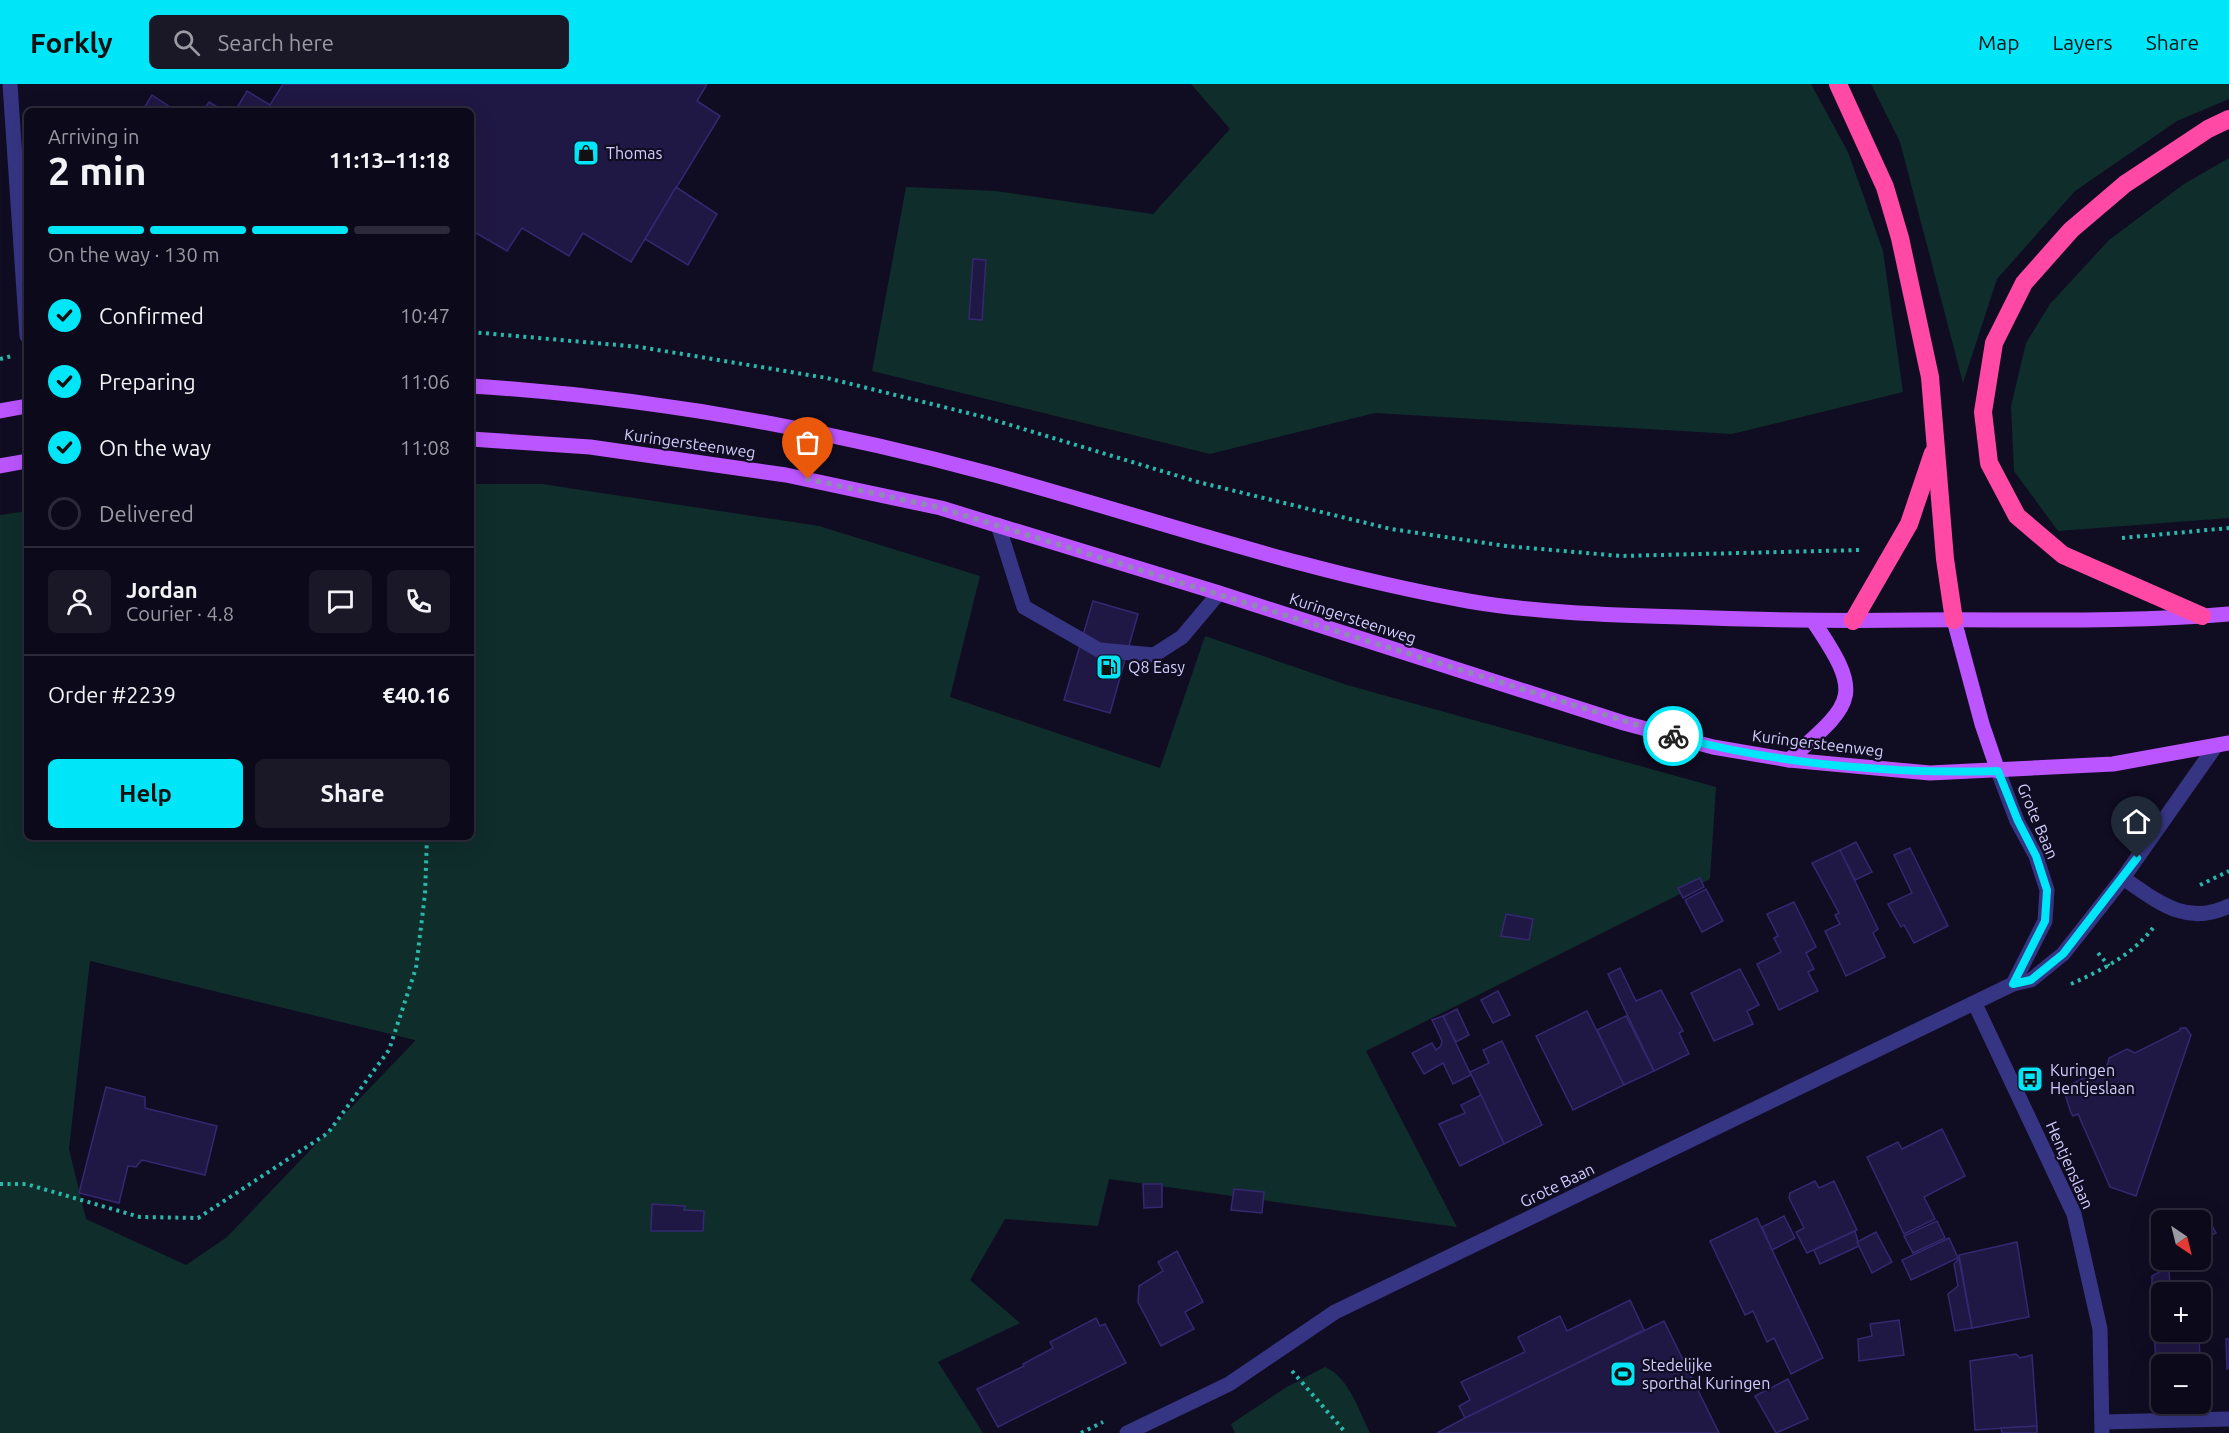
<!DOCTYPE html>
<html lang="en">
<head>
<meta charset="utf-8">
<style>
	body { margin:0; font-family:Ubuntu,sans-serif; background:#1a1727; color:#f1f3f6; height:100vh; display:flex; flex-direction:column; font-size:22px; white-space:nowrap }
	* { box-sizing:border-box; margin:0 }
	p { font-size:20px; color:#9a9aa2 }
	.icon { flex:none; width:33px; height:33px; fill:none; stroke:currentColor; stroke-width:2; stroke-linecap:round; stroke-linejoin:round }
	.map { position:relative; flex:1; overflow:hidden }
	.panel { position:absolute; left:24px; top:24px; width:450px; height:732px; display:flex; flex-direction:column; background:#0c091a; border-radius:9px; box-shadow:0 6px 24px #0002,0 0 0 2px #2c2a39 }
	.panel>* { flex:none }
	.needle { width:39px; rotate:145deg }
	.fabs { position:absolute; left:2151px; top:1126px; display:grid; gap:12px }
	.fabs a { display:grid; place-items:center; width:60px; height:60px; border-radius:9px; background:#0c091a; box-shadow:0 6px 24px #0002,0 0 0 2px #2c2a39; font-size:30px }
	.pin { position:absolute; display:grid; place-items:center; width:51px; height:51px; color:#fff; margin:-62px -26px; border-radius:50% 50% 50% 0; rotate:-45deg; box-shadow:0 0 6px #0007 }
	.pin .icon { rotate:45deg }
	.courier { position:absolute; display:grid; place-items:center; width:60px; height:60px; margin:-30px; border:4px solid #00e6f9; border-radius:50%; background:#fff; color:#222; box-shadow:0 2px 8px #0007 }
	.head em { font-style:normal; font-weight:700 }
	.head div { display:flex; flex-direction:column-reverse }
	.head { display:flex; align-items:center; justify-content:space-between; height:102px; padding:0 24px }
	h1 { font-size:39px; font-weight:700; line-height:45px }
	.bar { display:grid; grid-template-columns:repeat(4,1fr); gap:9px 6px; align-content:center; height:72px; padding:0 24px }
	.bar i { height:8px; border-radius:4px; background:#2c2a39 }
	.bar .active { background:#00e6f9 }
	.bar p { grid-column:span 4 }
	.line { display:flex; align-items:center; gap:15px; padding:0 24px; border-top:2px solid #2c2a39 }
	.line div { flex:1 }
	.round { display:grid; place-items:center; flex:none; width:63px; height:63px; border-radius:9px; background:#1a1727 }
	ol { padding:0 24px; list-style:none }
	li { display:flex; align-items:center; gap:18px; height:66px }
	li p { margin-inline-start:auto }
	li .icon { padding:6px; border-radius:50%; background:#00e6f9; color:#111; stroke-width:4 }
	li:last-child { color:#9a9aa2 }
	li i { width:33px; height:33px; border:3px solid #2c2a39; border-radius:50% }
	.button { display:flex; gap:12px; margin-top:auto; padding:12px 24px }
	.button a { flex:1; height:69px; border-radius:9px; background:#00e6f9; color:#111; font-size:24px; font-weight:700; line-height:69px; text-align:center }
	.button a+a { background:#1a1727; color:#f1f3f6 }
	header { display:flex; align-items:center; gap:36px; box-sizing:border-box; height:84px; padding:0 30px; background:#00e6f9; color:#111 }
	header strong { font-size:28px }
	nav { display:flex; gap:33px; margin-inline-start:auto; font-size:21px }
	.search { width:420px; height:54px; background:#1a1727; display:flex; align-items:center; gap:15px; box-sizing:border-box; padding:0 21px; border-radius:9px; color:#9a9aa2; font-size:22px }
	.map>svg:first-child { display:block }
</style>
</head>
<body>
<header>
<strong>Forkly</strong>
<div class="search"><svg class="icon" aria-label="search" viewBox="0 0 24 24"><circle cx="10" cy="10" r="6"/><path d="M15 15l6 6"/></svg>Search here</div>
<nav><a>Map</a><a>Layers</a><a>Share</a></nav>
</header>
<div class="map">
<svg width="2229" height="1349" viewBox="0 0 2229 1349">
	<rect width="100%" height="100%" fill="#100c22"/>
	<g fill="#0f2d2b" fill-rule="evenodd">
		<path d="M 1191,0 L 1811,0 L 1848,68 L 1883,167 L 1903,308 L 1732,350 L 1375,329 L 1210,370 L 872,287 L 906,103 L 996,107 L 1153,130 L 1230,45 Z"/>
		<path d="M 1871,0 L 2229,0 L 2229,15 L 2177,37 L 2075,107 L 1997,195 L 1963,299 L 1900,58 Z"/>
		<path d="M 2229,74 L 2229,434 L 2058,447 L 2014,387 L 2011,322 L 2026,259 L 2050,220 L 2109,156 L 2184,100 Z"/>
		<path d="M 471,400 L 542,400 L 819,442 L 980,492 L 950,613 L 1160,684 L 1205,552 L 1347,601 L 1716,703 L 1710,795 L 1366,967 L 1457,1143 L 1109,1095 L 1098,1142 L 1005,1135 L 970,1196 L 1020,1239 L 938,1278 L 983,1349 L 0,1349 L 0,431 L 27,427 L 27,753 L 471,753 ZM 90,877 L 415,956 L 415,957 L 227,1153 L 186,1181 L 86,1135 L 69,1065 Z"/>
		<path d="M 1325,1283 C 1349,1293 1359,1327 1370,1349 L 1235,1349 L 1231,1340 L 1285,1304 Z"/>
	</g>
	<g fill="#201844" stroke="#352871" stroke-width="1.5">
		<path d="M 283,0 L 707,0 L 697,17 L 720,32 L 631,178 L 583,149 L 569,172 L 522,144 L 507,167 L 471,146 L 471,27 L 235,27 L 247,7 L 270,21 Z"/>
		<path d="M 152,11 L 176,27 L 142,27 Z"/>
		<path d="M 209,18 L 224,27 L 203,27 Z"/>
		<path d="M 676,103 L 717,130 L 688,181 L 645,155 Z"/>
		<path d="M 973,175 L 986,176 L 982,236 L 969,235 Z"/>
		<path d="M 1093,517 L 1138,530 L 1110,629 L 1064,616 Z"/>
		<path d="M 1856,758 L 1872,788 L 1855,796 L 1840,766 Z"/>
		<path d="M 1910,764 L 1948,842 L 1914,859 L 1904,841 L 1901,843 L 1888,820 L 1912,809 L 1894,771 Z"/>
		<path d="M 1840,766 L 1878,845 L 1873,849 L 1885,873 L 1846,892 L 1825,847 L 1840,840 L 1835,831 L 1839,829 L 1812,779 Z"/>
		<path d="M 1700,794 L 1704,803 L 1683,814 L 1678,804 Z"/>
		<path d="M 1706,805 L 1723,837 L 1702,848 L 1685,816 Z"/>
		<path d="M 1794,818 L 1816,863 L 1806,869 L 1814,885 L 1808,888 L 1818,907 L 1779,926 L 1757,880 L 1781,868 L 1774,854 L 1778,852 L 1767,830 Z"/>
		<path d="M 1506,830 L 1533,835 L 1529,856 L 1501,852 Z"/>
		<path d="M 1620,884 L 1636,917 L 1661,906 L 1683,947 L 1679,949 L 1689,970 L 1654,987 L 1608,890 Z"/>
		<path d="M 1740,885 L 1759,921 L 1747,927 L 1753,940 L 1714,957 L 1691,909 Z"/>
		<path d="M 1498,907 L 1510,931 L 1493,939 L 1481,916 Z"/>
		<path d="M 1457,925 L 1469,951 L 1456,958 L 1443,932 Z"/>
		<path d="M 1587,927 L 1624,1001 L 1573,1026 L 1536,952 Z"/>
		<path d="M 1443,932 L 1471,991 L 1453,1000 L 1443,979 L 1424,990 L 1412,969 L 1432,959 L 1436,966 L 1441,962 L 1442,957 L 1432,936 Z"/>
		<path d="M 1626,932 L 1654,987 L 1624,1001 L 1597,946 Z"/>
		<path d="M 2181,944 L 2186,944 L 2191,951 L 2136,1112 L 2110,1103 L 2078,1030 L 2073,1032 L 2071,1029 L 2065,1010 L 2068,1002 L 2107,982 L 2109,974 L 2127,965 L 2135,969 L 2179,947 Z"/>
		<path d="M 1502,957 L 1542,1041 L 1504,1060 L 1470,988 L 1489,979 L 1483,966 Z"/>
		<path d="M 106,1003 L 145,1013 L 145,1024 L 217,1042 L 205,1091 L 142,1076 L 136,1083 L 128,1082 L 119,1119 L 79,1109 Z"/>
		<path d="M 1481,1011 L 1504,1060 L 1460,1082 L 1439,1040 L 1465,1029 L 1461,1021 Z"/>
		<path d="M 1942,1045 L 1965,1092 L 1924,1113 L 1935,1135 L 1904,1150 L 1867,1073 L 1898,1058 L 1902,1065 Z"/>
		<path d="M 1815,1097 L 1819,1104 L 1834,1097 L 1857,1146 L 1807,1169 L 1796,1148 L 1804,1144 L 1789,1114 L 1790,1109 Z"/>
		<path d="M 1143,1100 L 1162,1100 L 1162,1123 L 1144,1124 Z"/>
		<path d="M 1234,1105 L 1264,1108 L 1262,1129 L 1231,1126 Z"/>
		<path d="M 652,1120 L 685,1122 L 684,1126 L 704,1127 L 703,1147 L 651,1147 Z"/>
		<path d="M 2206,1131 L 2216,1149 L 2200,1157 L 2200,1137 L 2195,1137 Z"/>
		<path d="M 1784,1132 L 1795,1154 L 1772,1166 L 1762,1143 Z"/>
		<path d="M 1757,1134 L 1823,1274 L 1791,1290 L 1774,1254 L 1767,1258 L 1753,1227 L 1745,1231 L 1710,1157 Z"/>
		<path d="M 1937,1137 L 1945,1154 L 1913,1169 L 1904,1152 Z"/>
		<path d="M 1855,1147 L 1859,1162 L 1820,1180 L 1814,1166 Z"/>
		<path d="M 1876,1148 L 1892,1178 L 1872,1189 L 1857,1158 Z"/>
		<path d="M 1949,1154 L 1958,1174 L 1911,1196 L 1902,1176 Z"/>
		<path d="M 2017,1158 L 2029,1233 L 1972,1244 L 1959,1171 Z"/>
		<path d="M 1177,1167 L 1203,1218 L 1185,1228 L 1194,1245 L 1161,1262 L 1138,1218 L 1139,1202 L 1163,1187 L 1158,1178 Z"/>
		<path d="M 1959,1175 L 1972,1244 L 1955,1247 L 1948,1210 L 1958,1202 L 1954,1180 Z"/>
		<path d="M 2169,1183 L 2170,1208 L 2152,1209 L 2152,1192 Z"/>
		<path d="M 2198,1207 L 2162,1209 L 2162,1244 L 2154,1245 L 2152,1209 Z"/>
		<path d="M 1630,1216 L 1644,1246 L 1465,1334 L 1459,1322 L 1470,1316 L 1461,1298 L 1525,1268 L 1518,1253 L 1560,1232 L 1567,1247 Z"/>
		<path d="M 1096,1234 L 1100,1242 L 1105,1240 L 1126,1279 L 998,1343 L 977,1305 L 1024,1282 L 1023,1280 L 1053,1264 L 1050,1258 Z"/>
		<path d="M 1899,1236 L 1904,1271 L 1859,1277 L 1858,1255 L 1872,1252 L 1870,1240 Z"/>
		<path d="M 1664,1237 L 1719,1349 L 1437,1349 L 1465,1334 Z"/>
		<path d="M 2162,1244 L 2162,1248 L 2199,1248 L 2200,1279 L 2156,1280 L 2154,1245 Z"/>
		<path d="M 2226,1255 L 2229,1255 L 2229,1284 L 2227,1285 Z"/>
		<path d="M 2016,1270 L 2020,1274 L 2032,1271 L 2037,1342 L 1975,1346 L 1970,1277 Z"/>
		<path d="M 1788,1295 L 1808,1335 L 1776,1349 L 1755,1312 Z"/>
		<path d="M 2037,1342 L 2037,1349 L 2002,1349 L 2001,1344 Z"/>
	</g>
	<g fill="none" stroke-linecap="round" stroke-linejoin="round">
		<g stroke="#28b9ac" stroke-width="4" stroke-dasharray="3 4.5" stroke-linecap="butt">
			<path d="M 471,248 L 640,263 L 827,294 L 984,333 L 1198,398 L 1391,445 L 1506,462 L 1621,472 L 1860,466"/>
			<path d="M 0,275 L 12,272"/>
			<path d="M 2122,454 L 2229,444"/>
			<path d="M 2200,801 L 2229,787"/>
			<path d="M 2098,869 L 2109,882"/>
			<path d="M 2071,900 C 2102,886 2132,871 2153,844"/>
			<path d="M 0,1100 L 26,1100 L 140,1133 L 198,1134 L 328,1049 L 389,966 L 416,884 L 425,810 L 427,753"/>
			<path d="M 1292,1287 L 1346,1349"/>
			<path d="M 1081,1349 L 1103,1338"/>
		</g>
		<path stroke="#363584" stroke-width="15" d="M 998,441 L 1024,523 L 1099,566 L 1154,571 L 1182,553 L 1219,509"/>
		<g stroke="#363584" stroke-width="15">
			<path d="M 10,0 L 27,252"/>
			<path d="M 1998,687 L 2017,737 L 2036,772 L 2047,806 L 2045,837 L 2013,900"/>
			<path d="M 2123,794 C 2157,817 2186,843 2229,822"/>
			<path d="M 1975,920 L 2074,1130 L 2100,1245 L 2102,1349"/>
			<path d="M 2102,1338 L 2229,1335"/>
			<path d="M 1127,1349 L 1229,1300 L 1335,1228 L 2013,900 L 2031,896 L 2063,870 L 2123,794 L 2215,663"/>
		</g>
		<g stroke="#b5f" stroke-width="15">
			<path d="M 471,302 C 648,313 821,344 991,390 C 1151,434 1304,488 1468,517 C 1538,529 1611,531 1682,533 C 1760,536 1838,537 1915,536 C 2020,535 2125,539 2229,530"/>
			<path d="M 0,327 L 27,322"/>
			<path d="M 471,355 L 590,363 L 786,391 L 941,424 L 1219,509 L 1624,639 L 1713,663 L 1789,676 L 1930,689 L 2113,680 L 2229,659"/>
			<path d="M 0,382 L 27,377"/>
			<path d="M 1954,536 L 1982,640 L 1998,687"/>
			<path d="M 1789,676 C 1854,618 1865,613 1813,537"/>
		</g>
		<g stroke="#ff49a5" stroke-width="18">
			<path d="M 1838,0 L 1885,103 L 1900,154 L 1930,293 L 1945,475 L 1954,536"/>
			<path d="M 2202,532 L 2063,471 L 2017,432 L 1989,379 L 1983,328 L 1994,259 L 2024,199 L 2071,146 L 2125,100 L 2208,45 L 2229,35"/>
			<path d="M 1853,537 L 1909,440 L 1933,369"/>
		</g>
	</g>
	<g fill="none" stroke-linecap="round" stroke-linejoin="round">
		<path stroke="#8e8ab2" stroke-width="6" stroke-dasharray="0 10.8" d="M 808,395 L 941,424 L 1673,652"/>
		<path stroke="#00e6f9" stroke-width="8" d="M 1673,652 C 1778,680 1889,690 1998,687 L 2018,737 L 2036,772 L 2047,806 L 2045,837 L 2013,900 L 2031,896 L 2063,870 L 2137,774"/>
	</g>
	<defs>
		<g id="shop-square" transform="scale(1.35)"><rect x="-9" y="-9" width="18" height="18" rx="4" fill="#00e6f9" stroke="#100c22"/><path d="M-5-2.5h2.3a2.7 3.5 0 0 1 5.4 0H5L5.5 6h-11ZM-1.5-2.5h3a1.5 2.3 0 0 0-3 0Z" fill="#111"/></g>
		<g id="fuel-square" transform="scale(1.35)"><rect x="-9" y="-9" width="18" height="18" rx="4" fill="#00e6f9" stroke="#100c22"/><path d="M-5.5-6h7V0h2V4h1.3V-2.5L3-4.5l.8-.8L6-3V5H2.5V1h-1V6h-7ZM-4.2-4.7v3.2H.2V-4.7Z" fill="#111"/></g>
		<g id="bus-square" transform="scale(1.35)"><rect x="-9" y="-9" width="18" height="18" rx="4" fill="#00e6f9" stroke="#100c22"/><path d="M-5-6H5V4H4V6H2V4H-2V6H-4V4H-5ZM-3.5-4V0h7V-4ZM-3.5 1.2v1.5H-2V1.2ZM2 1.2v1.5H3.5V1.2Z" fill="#111"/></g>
		<g id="stadium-square" transform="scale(1.35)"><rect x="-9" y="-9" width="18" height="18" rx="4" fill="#00e6f9" stroke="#100c22"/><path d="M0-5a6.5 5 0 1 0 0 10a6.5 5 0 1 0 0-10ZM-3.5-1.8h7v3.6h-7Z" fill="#111"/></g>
	</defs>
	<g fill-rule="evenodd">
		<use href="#shop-square" x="586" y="69"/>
		<use href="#fuel-square" x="1109" y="583"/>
		<use href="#bus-square" x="2030" y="995"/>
		<use href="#stadium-square" x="1623" y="1290"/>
	</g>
	<g text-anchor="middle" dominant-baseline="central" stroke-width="4.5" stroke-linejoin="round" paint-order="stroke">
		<g font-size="16" fill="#d2ceff" stroke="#100c22" text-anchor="start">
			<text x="606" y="69">Thomas</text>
			<text x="1128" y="583">Q8 Easy</text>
			<text x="2050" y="986">Kuringen<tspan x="2050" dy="18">Hentjeslaan</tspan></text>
			<text x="1642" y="1281">Stedelijke<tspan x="1642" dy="18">sporthal Kuringen</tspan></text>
		</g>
		<g font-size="16" fill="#d2ceff" stroke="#100c22">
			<text transform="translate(690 359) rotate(8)">Kuringersteenweg</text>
			<text transform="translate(1353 534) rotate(18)">Kuringersteenweg</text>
			<text transform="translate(1818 659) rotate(7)">Kuringersteenweg</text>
			<text transform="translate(2038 737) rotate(67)">Grote Baan</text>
			<text transform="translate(2070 1081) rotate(66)">Hentjenslaan</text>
			<text transform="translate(1557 1101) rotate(-26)">Grote Baan</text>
		</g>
	</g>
</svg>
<div class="fabs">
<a><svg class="needle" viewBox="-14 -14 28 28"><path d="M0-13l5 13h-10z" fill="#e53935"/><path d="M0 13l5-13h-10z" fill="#9a9aa2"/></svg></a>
<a>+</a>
<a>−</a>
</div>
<div class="pin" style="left:808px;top:395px;background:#ea580c"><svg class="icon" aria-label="bag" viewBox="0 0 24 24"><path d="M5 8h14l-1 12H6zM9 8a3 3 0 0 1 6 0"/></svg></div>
<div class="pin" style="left:2137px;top:774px;background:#1f2937"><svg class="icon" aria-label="home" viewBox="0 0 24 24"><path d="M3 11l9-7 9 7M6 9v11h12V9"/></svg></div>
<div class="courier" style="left:1673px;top:652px"><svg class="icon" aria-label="bike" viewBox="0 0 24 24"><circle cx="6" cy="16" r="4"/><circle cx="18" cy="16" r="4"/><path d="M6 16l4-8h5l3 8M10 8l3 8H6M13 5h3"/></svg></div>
<section class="panel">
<div class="head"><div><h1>2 min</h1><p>Arriving in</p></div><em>11:13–11:18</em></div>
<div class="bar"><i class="active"></i><i class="active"></i><i class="active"></i><i></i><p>On the way · 130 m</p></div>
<ol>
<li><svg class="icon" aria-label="check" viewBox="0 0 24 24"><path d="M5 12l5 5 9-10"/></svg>Confirmed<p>10:47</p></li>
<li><svg class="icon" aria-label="check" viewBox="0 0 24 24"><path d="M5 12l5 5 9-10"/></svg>Preparing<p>11:06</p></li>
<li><svg class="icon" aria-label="check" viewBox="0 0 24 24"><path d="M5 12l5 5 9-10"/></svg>On the way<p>11:08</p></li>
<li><i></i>Delivered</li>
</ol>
<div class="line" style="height:108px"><a class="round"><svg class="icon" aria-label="person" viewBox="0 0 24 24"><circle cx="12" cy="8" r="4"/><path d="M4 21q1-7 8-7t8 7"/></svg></a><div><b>Jordan</b><p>Courier · 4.8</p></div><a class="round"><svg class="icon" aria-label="chat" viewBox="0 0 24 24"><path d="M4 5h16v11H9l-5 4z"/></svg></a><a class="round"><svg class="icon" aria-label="phone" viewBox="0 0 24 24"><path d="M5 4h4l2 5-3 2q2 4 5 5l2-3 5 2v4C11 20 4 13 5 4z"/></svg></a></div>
<div class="line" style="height:78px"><div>Order #2239</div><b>€40.16</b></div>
<div class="button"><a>Help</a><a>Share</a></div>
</section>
</div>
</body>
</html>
